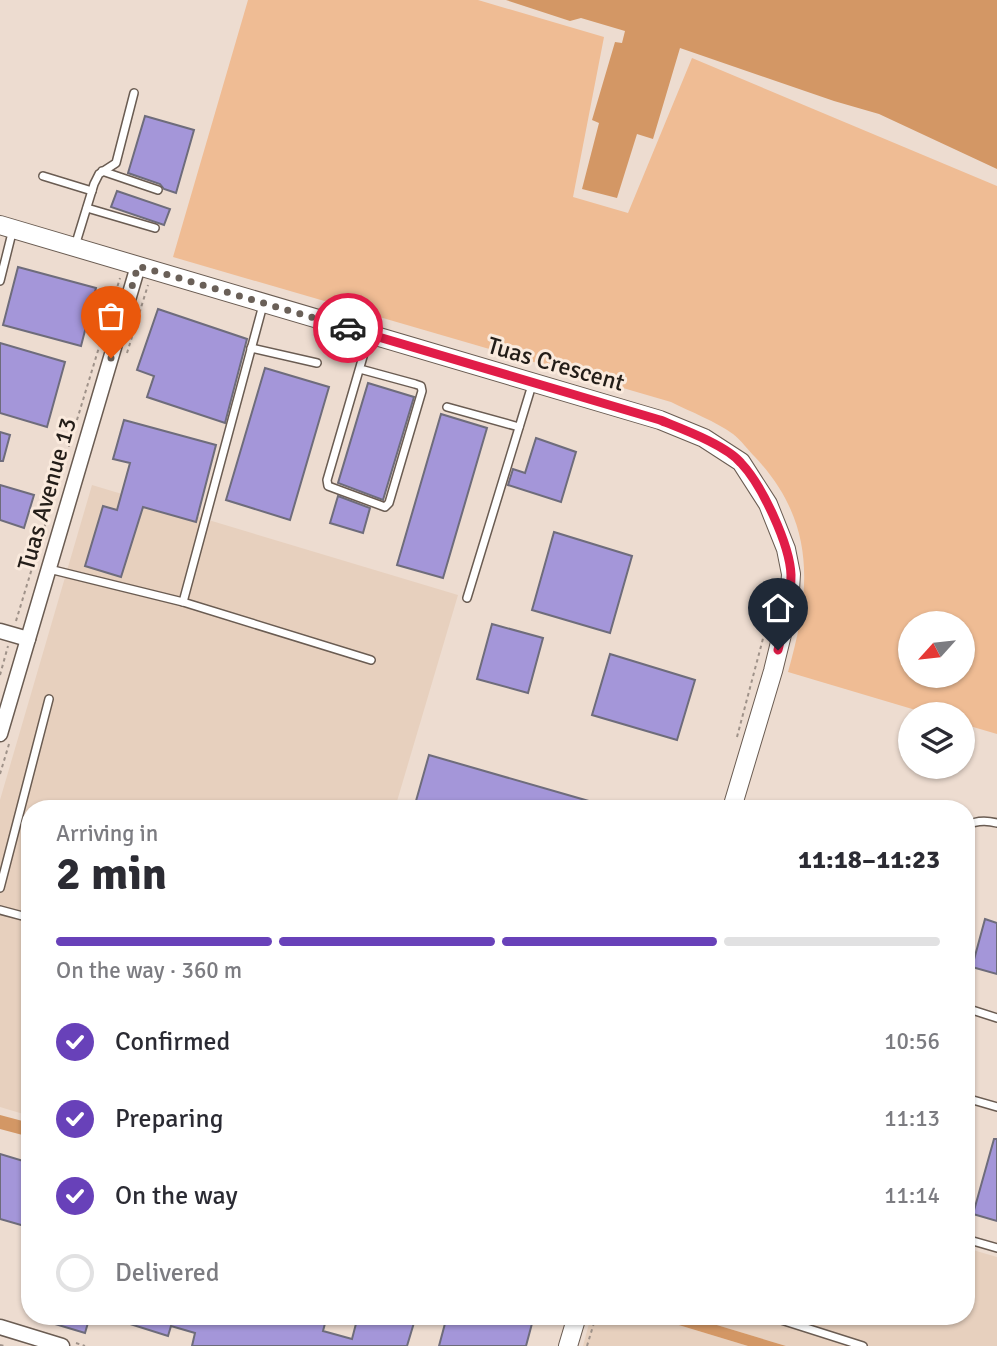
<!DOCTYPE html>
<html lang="en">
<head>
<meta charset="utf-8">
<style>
	body { margin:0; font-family:Signika,sans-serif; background:#f2f2f3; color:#2b2b33; height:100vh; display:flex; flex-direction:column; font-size:26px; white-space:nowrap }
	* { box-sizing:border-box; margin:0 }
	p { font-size:23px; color:#7c7c81 }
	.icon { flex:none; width:38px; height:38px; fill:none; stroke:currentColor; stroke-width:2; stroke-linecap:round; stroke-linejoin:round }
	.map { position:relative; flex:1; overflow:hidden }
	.side { position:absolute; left:21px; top:800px; width:954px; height:525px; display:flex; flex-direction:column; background:#fff; border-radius:28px; box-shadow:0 2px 5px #0004 }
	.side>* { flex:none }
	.needle { width:46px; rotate:243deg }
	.controls { position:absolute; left:898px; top:611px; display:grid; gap:14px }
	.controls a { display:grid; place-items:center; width:77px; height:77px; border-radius:50%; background:#fff; box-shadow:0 2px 5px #0004; font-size:35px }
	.pin { position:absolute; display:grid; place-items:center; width:60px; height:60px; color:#fff; margin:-72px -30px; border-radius:50% 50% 50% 0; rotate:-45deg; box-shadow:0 0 7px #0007 }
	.pin .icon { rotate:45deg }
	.courier { position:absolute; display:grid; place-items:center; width:70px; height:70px; margin:-35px; border:5px solid #e11d48; border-radius:50%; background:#fff; color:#222; box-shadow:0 2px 9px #0007 }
	.headline em { font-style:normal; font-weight:800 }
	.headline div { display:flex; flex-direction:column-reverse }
	.headline { display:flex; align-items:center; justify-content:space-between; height:119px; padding:0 35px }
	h1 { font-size:46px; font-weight:800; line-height:52px }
	.bar { display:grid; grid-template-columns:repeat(4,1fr); gap:10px 7px; align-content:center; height:84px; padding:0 35px }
	.bar i { height:9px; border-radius:5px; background:#e1e1e2 }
	.bar .on { background:#6841b9 }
	.bar p { grid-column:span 4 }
	ol { padding:0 35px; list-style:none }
	li { display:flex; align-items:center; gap:21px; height:77px }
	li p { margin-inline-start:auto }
	li .icon { padding:7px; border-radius:50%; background:#6841b9; color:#fff; stroke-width:4 }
	li:last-child { color:#7c7c81 }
	li i { width:38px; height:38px; border:4px solid #e1e1e2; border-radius:50% }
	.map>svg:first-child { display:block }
</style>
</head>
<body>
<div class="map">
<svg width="997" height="1346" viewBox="0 0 997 1346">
	<rect width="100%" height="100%" fill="#eddcd0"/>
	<g fill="#e7d0be">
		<path d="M 92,485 L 458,595 L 395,808 L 30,808 L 30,1116 L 0,1107 L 0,800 Z"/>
		<path d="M 966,1248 L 997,1257 L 997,1346 L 786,1346 L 687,1316 L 966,1316 Z"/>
		<path d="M 591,1316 L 649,1316 L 748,1346 L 583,1346 Z"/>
	</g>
	<path fill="#efbc94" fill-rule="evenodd" d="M 248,0 L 478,0 L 604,37 L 573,197 L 628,213 L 692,58 L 997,186 L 997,734 L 963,724 L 962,714 L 929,714 L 788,672 C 811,591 817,523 755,457 C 748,450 741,440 733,434 C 715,421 691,412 671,402 L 173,257 ZM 910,623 L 962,623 L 962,676 L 910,676 Z"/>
	<g fill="#d39765">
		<path d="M 506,0 L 997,0 L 997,169 L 879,114 L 834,101 L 680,48 L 653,139 L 637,134 L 617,198 L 582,189 L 599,123 L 592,120 L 615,42 L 622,43 L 625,31 L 581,18 L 570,21 Z"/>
		<path d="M 0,1115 L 30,1123 L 30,1137 L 0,1129 Z"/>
		<path d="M 649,1316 L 687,1316 L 786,1346 L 748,1346 Z"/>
	</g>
	<g fill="#a496d9" stroke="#6e6c7b" stroke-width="2">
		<path d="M 145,116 L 194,130 L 176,193 L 164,189 L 160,184 L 128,173 Z"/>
		<path d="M 117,191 L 170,209 L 164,225 L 111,207 Z"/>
		<path d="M 18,267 L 96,288 L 81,346 L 3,325 Z"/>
		<path d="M 158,309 L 247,339 L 225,423 L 147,397 L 154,376 L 137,370 Z"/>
		<path d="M 0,343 L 65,362 L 47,427 L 0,413 Z"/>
		<path d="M 265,368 L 329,387 L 290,520 L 226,500 Z"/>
		<path d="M 368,383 L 414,397 L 383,500 L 338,483 Z"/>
		<path d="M 441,414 L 487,428 L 443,578 L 397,565 Z"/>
		<path d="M 124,420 L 216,445 L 196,522 L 143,507 L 121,577 L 85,566 L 103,506 L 117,510 L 130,463 L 113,459 Z"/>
		<path d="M 0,432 L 10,435 L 3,461 L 0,461 Z"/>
		<path d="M 536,438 L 576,452 L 561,502 L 508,485 L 513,469 L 525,473 Z"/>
		<path d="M 0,485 L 34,495 L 24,528 L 0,520 Z"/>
		<path d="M 338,496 L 370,508 L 363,533 L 330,523 Z"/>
		<path d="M 554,532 L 632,556 L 610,633 L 532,610 Z"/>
		<path d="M 492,624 L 543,638 L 528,693 L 477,679 Z"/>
		<path d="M 610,654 L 695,680 L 677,740 L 592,715 Z"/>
		<path d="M 429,755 L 606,806 L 605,808 L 414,808 Z"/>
		<path d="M 985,919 L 997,923 L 997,974 L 972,967 Z"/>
		<path d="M 994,1139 L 997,1139 L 997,1221 L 973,1214 Z"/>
		<path d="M 0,1154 L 30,1163 L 30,1220 L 28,1227 L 0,1219 Z"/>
		<path d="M 35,1316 L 90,1316 L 85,1333 L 35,1318 Z"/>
		<path d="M 111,1316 L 327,1316 L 323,1331 L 352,1339 L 358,1316 L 416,1316 L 407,1346 L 192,1346 L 195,1333 L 171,1326 L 168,1336 L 111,1318 Z"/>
		<path d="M 447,1316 L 534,1316 L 526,1346 L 439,1346 Z"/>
	</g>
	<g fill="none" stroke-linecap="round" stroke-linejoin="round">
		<g stroke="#6a5c52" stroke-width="10">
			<g id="service">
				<path d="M 102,171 L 158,190"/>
				<path d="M 43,176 L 92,191"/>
				<path d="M 87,208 L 155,228"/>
				<path d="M 75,246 L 94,184 L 99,174 L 116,163 L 134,93"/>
				<path d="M 0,281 L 13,229"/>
				<path d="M 251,348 L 317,363"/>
				<path d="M 360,369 L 415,384 L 421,386 L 422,391 L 389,503 L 385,507 L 328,486 L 327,480 L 369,336"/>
				<path d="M 447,407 L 519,427"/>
				<path d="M 49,569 L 183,602 L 371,660"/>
				<path d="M 467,598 L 532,385"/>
				<path d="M 183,602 L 263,305"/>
				<path d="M 966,826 C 976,820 986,820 997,823"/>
				<path d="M 0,888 L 49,699"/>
				<path d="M 0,910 L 30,918"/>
				<path d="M 966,1008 L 997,1018"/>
				<path d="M 966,1098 L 997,1107"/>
				<path d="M 966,1239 L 997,1248"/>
				<path d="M 775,1316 L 778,1319 L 863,1346"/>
			</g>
		</g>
		<g stroke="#6a5c52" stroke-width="17">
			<g id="minor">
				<path d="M 0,631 L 28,639"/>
				<path d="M 0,734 L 138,266"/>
				<path d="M 0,1327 L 62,1346"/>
			</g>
		</g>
		<g stroke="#6a5c52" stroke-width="20">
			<g id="tertiary">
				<path d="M 0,225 L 660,420 L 704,438 L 741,462 L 768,504 L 786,549 L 791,574 L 789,606 L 773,671 L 732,808"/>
				<path d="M 568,1346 L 577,1316"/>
			</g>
		</g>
		<g stroke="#9f9289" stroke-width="2" stroke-dasharray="3.5 3.5" stroke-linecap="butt">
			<path d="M 127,353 L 148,285"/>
			<path d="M 16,621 L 120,278"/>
			<path d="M 0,675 L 8,646"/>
			<path d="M 737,737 L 774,597"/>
			<path d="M 0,774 L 9,744"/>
			<path d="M 76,1343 L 85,1346"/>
			<path d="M 0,1345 L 5,1346"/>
			<path d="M 587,1346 L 596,1316"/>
		</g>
		<use href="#service" stroke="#fff" stroke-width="7"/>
		<use href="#minor" stroke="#fff" stroke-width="14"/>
		<use href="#tertiary" stroke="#fff" stroke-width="18"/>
	</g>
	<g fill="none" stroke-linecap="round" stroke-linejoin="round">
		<path stroke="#6a6058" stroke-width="7" stroke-dasharray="0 12.6" d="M 111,358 L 138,266 L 348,328"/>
		<path stroke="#e11d48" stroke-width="9" d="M 348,328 L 660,420 C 682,429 726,445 741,463 C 762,485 790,545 791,575 C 791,601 784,625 778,650"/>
	</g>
	<g text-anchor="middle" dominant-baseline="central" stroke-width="6" stroke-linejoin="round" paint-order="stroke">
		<g font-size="24" fill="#231d18" stroke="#faeadd">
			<text transform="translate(556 364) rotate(16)">Tuas Crescent</text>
			<text transform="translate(47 494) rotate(-74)">Tuas Avenue 13</text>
		</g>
	</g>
</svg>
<div class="controls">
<a><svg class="needle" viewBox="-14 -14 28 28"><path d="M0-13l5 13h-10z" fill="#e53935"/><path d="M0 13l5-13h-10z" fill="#7c7c81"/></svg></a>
<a><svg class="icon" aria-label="layers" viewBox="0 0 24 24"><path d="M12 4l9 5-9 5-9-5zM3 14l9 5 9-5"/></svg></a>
</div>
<div class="pin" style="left:111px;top:358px;background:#ea580c"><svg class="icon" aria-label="bag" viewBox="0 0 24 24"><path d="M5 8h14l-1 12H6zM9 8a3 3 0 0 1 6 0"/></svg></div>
<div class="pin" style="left:778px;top:650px;background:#1f2937"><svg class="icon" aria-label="home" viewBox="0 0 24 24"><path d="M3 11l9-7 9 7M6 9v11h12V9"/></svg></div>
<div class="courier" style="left:348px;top:328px"><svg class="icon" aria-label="car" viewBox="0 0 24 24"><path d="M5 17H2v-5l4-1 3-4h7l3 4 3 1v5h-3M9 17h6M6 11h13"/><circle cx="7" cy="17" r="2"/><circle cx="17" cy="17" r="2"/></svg></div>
<section class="side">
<div class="headline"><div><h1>2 min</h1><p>Arriving in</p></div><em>11:18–11:23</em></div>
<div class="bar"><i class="on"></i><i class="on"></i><i class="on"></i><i></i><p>On the way · 360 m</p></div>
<ol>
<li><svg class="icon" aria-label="check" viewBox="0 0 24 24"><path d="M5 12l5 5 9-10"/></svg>Confirmed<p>10:56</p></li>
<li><svg class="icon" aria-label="check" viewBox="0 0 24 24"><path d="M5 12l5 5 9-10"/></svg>Preparing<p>11:13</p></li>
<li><svg class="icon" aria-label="check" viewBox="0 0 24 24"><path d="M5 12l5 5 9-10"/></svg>On the way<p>11:14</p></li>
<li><i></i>Delivered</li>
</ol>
</section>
</div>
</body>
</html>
